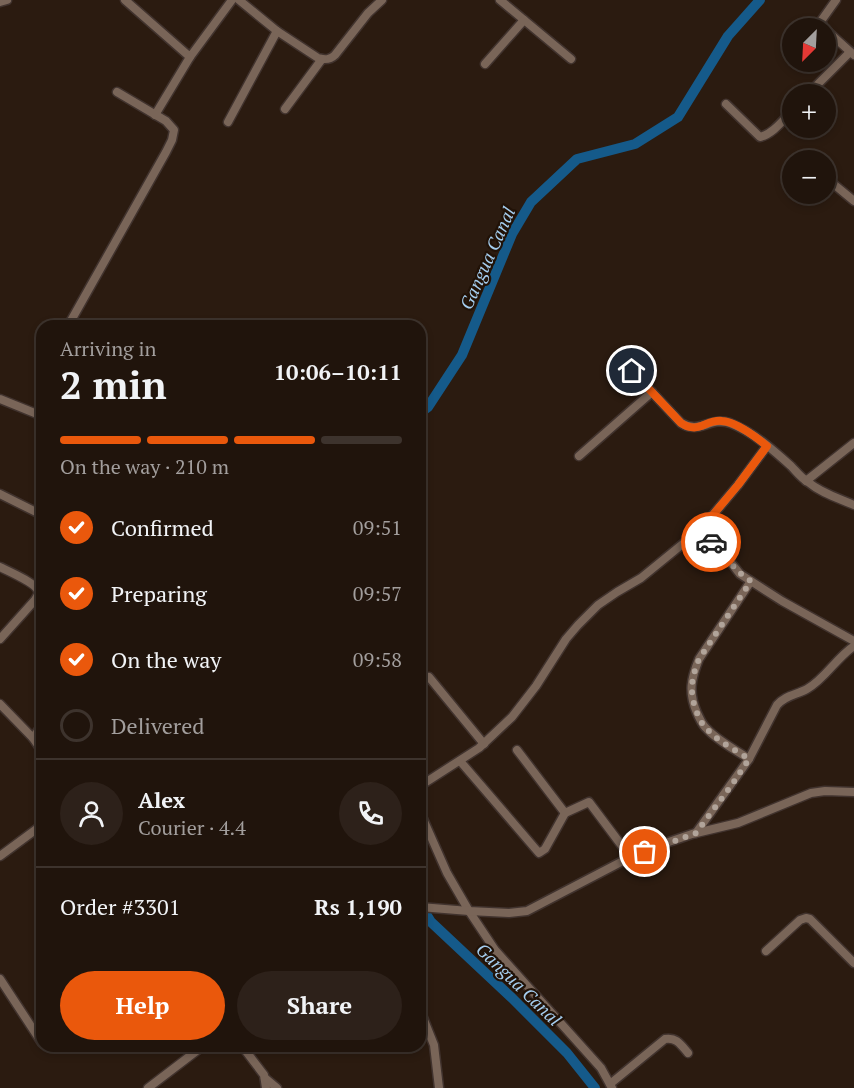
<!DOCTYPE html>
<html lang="en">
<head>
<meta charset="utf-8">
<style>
	body { margin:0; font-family:"PT Serif",serif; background:#2d211a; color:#f1f3f6; height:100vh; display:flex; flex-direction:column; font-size:22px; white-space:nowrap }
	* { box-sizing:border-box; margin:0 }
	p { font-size:20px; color:#a29e9d }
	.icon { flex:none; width:33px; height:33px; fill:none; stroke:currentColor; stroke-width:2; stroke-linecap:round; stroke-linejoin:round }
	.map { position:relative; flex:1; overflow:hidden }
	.sheet { position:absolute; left:36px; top:320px; width:390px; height:732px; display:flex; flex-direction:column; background:#20140c; border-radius:18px; box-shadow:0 3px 9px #0003,0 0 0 2px #3d332d }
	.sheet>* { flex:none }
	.needle { width:39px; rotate:204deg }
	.fabs { position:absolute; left:782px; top:18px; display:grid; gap:12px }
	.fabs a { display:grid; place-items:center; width:54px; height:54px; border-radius:50%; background:#20140c; box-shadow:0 3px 9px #0003,0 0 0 2px #3d332d; font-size:30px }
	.pin { position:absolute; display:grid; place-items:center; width:51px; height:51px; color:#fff; margin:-26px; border:3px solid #fff; border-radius:50%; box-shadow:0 2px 6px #0007 }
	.courier { position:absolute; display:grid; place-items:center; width:60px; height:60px; margin:-30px; border:4px solid #ea580c; border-radius:50%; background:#fff; color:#222; box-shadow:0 2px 8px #0007 }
	.headline em { font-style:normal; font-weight:600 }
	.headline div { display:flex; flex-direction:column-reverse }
	.headline { display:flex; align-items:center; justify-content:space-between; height:102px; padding:0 24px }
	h1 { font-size:39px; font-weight:600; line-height:45px }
	.bar { display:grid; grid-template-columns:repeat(4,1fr); gap:9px 6px; align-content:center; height:72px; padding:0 24px }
	.bar i { height:8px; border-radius:4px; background:#3d332d }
	.bar .selected { background:#ea580c }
	.bar p { grid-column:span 4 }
	.line { display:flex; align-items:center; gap:15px; padding:0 24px; border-top:2px solid #3d332d }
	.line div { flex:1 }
	.round { display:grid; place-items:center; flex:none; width:63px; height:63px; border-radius:32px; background:#2d211a }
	ol { padding:0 24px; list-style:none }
	li { display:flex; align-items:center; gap:18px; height:66px }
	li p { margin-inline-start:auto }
	li .icon { padding:6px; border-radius:50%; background:#ea580c; color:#fff; stroke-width:4 }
	li:last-child { color:#a29e9d }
	li i { width:33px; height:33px; border:3px solid #3d332d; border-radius:50% }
	.primary-button { display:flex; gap:12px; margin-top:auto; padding:12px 24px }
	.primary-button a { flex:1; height:69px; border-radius:36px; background:#ea580c; color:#fff; font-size:24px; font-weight:600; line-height:69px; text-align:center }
	.primary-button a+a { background:#2d211a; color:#f1f3f6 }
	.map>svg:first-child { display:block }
</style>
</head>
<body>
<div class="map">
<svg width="854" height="1088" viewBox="0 0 854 1088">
	<rect width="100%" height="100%" fill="#2b1b10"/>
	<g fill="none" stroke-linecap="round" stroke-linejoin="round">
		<g stroke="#155a8a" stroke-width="10">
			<path d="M 420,413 L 428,407 L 462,355 L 512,234 L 531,202 L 577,159 L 635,144 L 678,117 L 728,36 L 760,0"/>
			<path d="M 420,904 L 431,922 L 512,998 L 567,1053 L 595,1088"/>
		</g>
		<g stroke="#41332e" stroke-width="11">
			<g id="minor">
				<path d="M 125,0 L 190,57 L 232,0"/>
				<path d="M 239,0 L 277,31 L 318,58 C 325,60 330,60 335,55 L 368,13 L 382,0"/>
				<path d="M 500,0 L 571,59"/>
				<path d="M 0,2 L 7,0"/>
				<path d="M 824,28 L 821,21 L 836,0"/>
				<path d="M 825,29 L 854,55"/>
				<path d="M 485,64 L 524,20"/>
				<path d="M 808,94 L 850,52"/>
				<path d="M 726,104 L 760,137 C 773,134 783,120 792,111"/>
				<path d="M 285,109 L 322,59"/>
				<path d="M 155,115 L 190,57"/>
				<path d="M 228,122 L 277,31"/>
				<path d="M 825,177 L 854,201"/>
				<path d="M 68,326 L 166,152 L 172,140 L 174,130 L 166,121 L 117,92"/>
				<path d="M 632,371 L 681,423 C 700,435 710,416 730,423 C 753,432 772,449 791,466 C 796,471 801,478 808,482 C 821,493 838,498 854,505"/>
				<path d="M 0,399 L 42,416"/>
				<path d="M 579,456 L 652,392"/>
				<path d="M 806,481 L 854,443"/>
				<path d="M 0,494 L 42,515"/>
				<path d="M 701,529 L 703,534 L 720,549 L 740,574 L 782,601 L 854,641"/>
				<path d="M 0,567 C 8,571 36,583 38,591 C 39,595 37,596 35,600 L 0,639"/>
				<path d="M 420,582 L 421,581"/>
				<path d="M 429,677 L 484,744"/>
				<path d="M 0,704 L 33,738 L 42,751"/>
				<path d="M 33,738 L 42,725"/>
				<path d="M 517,750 L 565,813"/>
				<path d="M 749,759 C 736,750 718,741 707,729 C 702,725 700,719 697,713 C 688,692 691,679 699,659 L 751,581"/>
				<path d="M 460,761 L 539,853 L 545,849 L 565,813 L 589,802 L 631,858"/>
				<path d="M 420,786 L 479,748 L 512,717 L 536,686 L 566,639 L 578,625 L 598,605 L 617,592 L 641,578 L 701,529 L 738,485 L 767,446"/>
				<path d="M 420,812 L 447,873 L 469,911 L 495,950 L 601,1068 L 612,1088"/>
				<path d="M 696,833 L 749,759 L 777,705 C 786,695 796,695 807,689 C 825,679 837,657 854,646"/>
				<path d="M 0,856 L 42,825"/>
				<path d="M 420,907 L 469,911 L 509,913 L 527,911 L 621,862 L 660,845 L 692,834 L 738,823 L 811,793 L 825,791 L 854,792"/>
				<path d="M 766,951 L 800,920 L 806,918 L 810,919 L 854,963"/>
				<path d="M 0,979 L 42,1043"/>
				<path d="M 420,1010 L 434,1045 L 439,1088"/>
				<path d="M 242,1046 L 264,1075 L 266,1088"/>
				<path d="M 265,1078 L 277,1088"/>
				<path d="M 610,1084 L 665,1039 C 677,1037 681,1045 688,1053"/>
				<path d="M 148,1088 L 203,1046"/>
			</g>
		</g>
		<use href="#minor" stroke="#796558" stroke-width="8"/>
	</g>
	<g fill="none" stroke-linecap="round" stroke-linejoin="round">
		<path stroke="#b1a49a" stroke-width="6" stroke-dasharray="0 10.8" d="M 645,852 L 696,833 L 731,786 L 749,759 C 736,750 718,742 707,729 C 702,725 700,719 697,713 C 689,692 691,679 699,659 L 751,581 C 734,571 726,555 711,542"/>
		<path stroke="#ea580c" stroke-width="8" d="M 632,371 L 681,423 C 699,435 705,419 722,421 C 737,422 756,437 767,446 L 738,485 L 701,529 L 703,534 L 711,542"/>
	</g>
	<g text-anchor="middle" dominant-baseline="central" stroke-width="4.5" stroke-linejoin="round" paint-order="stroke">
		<g font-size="18" font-style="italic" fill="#a5cdee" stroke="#211207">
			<text transform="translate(487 258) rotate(-66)">Gangua Canal</text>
			<text transform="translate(519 984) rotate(44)">Gangua Canal</text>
		</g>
	</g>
</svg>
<div class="fabs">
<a><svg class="needle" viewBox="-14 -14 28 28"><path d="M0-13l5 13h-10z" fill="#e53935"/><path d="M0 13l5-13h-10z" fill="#a29e9d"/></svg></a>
<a>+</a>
<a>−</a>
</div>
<div class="pin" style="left:645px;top:852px;background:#ea580c"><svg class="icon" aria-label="bag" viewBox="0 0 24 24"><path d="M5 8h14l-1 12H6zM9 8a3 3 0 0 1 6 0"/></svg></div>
<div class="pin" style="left:632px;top:371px;background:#1f2937"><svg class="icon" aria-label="home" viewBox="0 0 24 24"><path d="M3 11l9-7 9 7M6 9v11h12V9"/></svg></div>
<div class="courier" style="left:711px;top:542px"><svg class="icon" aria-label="car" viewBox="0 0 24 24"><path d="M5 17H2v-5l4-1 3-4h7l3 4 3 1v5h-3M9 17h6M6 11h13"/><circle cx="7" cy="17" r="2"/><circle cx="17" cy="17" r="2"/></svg></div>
<section class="sheet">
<div class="headline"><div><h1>2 min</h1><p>Arriving in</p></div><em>10:06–10:11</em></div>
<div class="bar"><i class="selected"></i><i class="selected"></i><i class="selected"></i><i></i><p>On the way · 210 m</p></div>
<ol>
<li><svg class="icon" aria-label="check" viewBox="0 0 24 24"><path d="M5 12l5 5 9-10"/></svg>Confirmed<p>09:51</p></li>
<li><svg class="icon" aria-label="check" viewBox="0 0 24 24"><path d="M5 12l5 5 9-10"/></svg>Preparing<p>09:57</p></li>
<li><svg class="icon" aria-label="check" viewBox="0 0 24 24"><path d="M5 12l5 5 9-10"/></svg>On the way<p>09:58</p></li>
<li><i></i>Delivered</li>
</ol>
<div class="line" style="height:108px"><a class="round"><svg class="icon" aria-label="person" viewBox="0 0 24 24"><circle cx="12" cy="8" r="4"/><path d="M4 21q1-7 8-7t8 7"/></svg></a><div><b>Alex</b><p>Courier · 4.4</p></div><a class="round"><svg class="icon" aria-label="phone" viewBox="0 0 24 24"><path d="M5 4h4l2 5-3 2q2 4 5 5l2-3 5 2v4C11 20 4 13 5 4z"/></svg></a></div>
<div class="line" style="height:78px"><div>Order #3301</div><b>Rs 1,190</b></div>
<div class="primary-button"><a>Help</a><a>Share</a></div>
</section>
</div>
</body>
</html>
